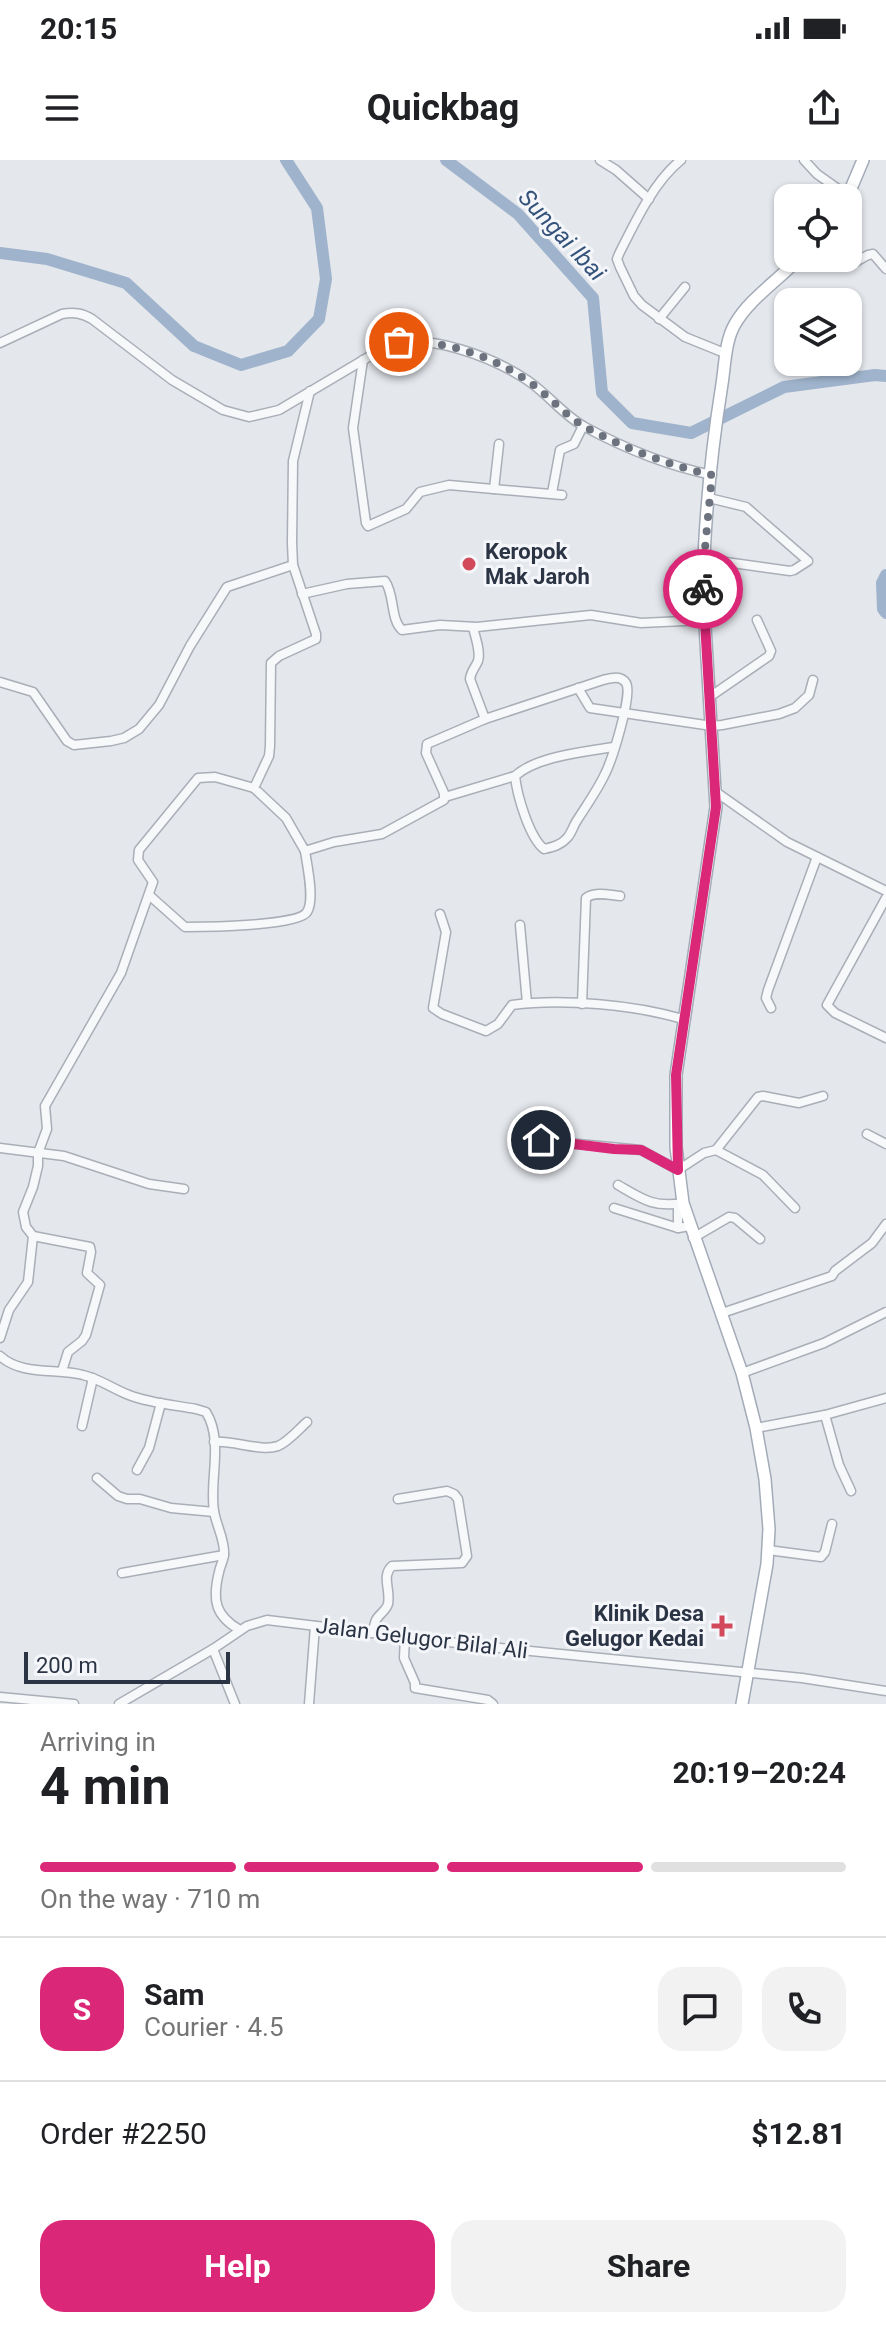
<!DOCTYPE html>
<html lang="en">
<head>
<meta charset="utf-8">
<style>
	body { margin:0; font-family:Roboto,sans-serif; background:#f2f2f2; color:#202124; height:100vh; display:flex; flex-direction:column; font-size:30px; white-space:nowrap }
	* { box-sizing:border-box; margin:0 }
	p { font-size:26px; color:#757577 }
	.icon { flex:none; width:44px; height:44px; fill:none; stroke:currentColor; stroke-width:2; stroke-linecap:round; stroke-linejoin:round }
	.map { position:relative; height:1544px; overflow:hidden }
	.details { display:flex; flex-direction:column; background:#fff; flex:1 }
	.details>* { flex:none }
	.tools { position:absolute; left:774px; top:24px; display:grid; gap:16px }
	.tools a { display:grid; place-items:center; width:88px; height:88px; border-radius:16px; background:#fff; box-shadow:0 2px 6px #0004; font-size:40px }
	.scale { position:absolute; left:24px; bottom:20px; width:206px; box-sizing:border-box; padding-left:8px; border:4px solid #2b3445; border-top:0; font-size:22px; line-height:28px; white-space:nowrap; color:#2b3445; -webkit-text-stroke:6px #f4f6f9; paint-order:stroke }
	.pin { position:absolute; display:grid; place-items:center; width:68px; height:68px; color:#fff; margin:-34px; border:4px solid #fff; border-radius:50%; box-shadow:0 2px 8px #0007 }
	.courier { position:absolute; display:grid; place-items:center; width:80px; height:80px; margin:-40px; border:6px solid #db2777; border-radius:50%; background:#fff; color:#222; box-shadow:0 2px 10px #0007 }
	.overview em { font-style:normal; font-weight:700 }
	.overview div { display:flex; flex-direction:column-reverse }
	.overview { display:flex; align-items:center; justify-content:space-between; height:136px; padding:0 40px }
	h1 { font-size:52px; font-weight:700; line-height:60px }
	.bar { display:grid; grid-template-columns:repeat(4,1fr); gap:12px 8px; align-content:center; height:96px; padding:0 40px }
	.bar i { height:10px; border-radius:6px; background:#e0e0e0 }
	.bar .on { background:#db2777 }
	.bar p { grid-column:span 4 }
	.line { display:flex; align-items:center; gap:20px; padding:0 40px; border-top:2px solid #e0e0e0 }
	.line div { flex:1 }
	.round { display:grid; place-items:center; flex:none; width:84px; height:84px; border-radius:24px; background:#f2f2f2 }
	.primary-button { display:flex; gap:16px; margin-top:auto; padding:16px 40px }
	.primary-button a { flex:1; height:92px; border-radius:24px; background:#db2777; color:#fff; font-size:32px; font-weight:700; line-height:92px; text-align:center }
	.primary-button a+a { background:#f2f2f2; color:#202124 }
	.status { display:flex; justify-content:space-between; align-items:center; height:56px; padding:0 40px; background:#fff; direction:ltr }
	.status svg { height:22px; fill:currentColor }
	header { display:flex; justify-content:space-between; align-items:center; height:104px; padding:0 40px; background:#fff; font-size:36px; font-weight:700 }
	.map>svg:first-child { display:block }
</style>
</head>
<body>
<div class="status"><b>20:15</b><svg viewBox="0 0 49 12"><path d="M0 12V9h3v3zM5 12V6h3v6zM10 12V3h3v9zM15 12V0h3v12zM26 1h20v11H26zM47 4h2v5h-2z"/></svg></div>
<header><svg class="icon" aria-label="menu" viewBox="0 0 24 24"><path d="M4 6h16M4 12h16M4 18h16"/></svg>Quickbag<svg class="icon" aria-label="share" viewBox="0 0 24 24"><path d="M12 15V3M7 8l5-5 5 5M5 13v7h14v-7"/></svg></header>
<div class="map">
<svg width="886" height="1544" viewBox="0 0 886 1544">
	<rect width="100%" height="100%" fill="#e4e7ec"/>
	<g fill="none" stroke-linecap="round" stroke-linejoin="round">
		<g stroke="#9fb4cc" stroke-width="12">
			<path d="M 446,0 L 518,54 L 593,138 L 602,233 L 632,263 L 691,273 L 784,227 L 875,215 L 886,216"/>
			<path d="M 0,93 L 47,99 L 126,123 L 194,186 L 241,205 L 288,191 L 319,159 L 326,119 L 317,48 L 286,0"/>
			<path d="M 886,415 L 882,423 L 883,449 L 886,453"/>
		</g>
		<g stroke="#a9aeb7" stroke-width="11">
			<g id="minor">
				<path d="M 600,0 L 616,10 L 649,39"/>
				<path d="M 681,0 C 654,21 634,64 619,94 L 617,99 L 620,107 L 634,136 L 642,145 L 685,177 L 727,194"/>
				<path d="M 804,0 L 817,14 L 848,36"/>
				<path d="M 843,98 L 852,104 L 868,95 L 873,94 L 886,109"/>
				<path d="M 659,159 L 685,127"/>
				<path d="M 0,183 L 62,154 C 74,152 82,153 92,159 L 172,220 L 223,250 L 249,257 L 279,250 L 387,186 C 429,172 492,197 527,220 C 548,234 564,256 585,267 C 624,288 668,306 712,315"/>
				<path d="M 363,200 L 353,268 L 366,363 L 368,366 L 406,349 L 420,332 L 449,325 L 562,335"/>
				<path d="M 310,231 L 293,301 L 292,383 L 293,405 L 316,474 L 316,479 L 279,496 L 271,503 L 270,586 L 269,596 L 254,628 L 286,658 L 305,691 L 334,682 L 382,674 L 444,640 L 444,633 L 426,593 L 427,584 L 485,559 L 603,520 C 611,518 621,515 626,523 C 633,534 612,600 605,614 C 597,631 586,646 576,662 C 573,667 571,674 567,678 C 561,685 553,687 544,689 C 529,677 517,635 515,616 C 537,596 585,592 613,587"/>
				<path d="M 494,329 L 499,284"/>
				<path d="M 552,333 L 560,290 L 574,284 L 583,266"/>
				<path d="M 704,399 L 790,411 L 794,410 L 808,401 L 746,347 L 709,338"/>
				<path d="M 302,434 L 347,424 L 385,421 C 395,435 390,459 402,470 L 440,465 L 477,467 L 591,455 L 641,463 L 705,460"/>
				<path d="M 473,467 C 475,477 481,491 478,501 C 475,508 471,511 470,519 L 485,559"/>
				<path d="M 0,522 L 33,532 L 67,581 L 74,585 L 111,581 L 124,578 L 139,569 L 159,545 L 190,486 L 227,427 L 293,405"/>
				<path d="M 578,528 L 590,548 L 712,566 L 722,565 L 779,554 L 795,548 L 809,535 L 813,520"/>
				<path d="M 711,536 L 769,496 L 771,491 L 757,460"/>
				<path d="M 716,632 L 787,682 L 886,731"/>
				<path d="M 445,637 L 515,616"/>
				<path d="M 149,735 L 185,767 C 204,767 299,766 307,752 C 315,740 307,705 305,691"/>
				<path d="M 886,738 L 827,845 L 835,853 L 886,878"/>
				<path d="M 440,754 L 446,772 L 433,848 L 442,854 L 486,871 L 498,864 L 512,845 C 562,838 635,845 683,859"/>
				<path d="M 520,765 L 527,843"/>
				<path d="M 582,844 L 586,738 C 594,731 610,735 620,736"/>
				<path d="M 771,848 L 766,838 L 768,830 L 817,697"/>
				<path d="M 867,974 L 886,984"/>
				<path d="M 0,988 L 64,996 L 149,1024 L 184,1029"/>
				<path d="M 716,990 L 758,937 L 763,936 L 799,943 L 823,936"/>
				<path d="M 532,996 L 537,980 L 641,990 L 678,1010 L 704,993 L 716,990 L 763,1015 L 795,1048"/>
				<path d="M 618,1025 C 642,1039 654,1048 683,1043"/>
				<path d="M 678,1044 L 678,1068"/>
				<path d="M 614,1048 L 678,1068 L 690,1066"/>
				<path d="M 33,1076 L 90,1087 L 91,1092 L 87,1113 L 100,1125 L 86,1175 L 82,1181 L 68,1192 L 62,1211"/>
				<path d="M 693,1078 L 729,1057 L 735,1058 L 760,1079"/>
				<path d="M 722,1153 L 832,1116 L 835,1111 L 872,1083 L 886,1064"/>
				<path d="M 0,1178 L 9,1150 L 28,1122 L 33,1076 L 26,1067 L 23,1052 L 33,1027 L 38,1006 L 38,993 L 47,969 L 45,946 L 121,813 L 153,722 L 138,700 L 139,690 L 198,618 L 215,617 L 254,628"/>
				<path d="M 0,1196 C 22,1216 56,1208 83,1215 C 100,1219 113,1229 129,1235 C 149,1243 174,1245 196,1249 L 206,1252 C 224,1281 209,1320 214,1351 C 216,1365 225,1380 224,1394 C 224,1400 220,1406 219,1412 C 212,1440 215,1456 240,1470"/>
				<path d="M 742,1213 L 824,1183 L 886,1152"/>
				<path d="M 825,1255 L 839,1305 L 851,1331"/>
				<path d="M 82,1266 L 93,1218"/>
				<path d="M 756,1268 L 825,1255 L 886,1238"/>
				<path d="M 214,1282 C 233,1280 261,1292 278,1286 C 288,1282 299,1269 307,1262"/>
				<path d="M 137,1310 L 149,1288 L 161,1243"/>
				<path d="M 97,1318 L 118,1336 L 127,1339 L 140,1339 L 171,1348 L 214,1352"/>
				<path d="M 768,1390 L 821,1397 L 825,1392 L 832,1364"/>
				<path d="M 122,1413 L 224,1395"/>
				<path d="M 372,1473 C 373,1471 375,1462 376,1460 C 379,1454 386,1451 388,1444 C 391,1430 381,1416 392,1406 L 462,1403 L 467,1396 L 458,1339 L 454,1334 L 447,1331 L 398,1339"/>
				<path d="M 405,1477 L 404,1498 L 415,1523 L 415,1528 L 488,1540 L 493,1544"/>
				<path d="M 213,1489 L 235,1544"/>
				<path d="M 0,1537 L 74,1544"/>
				<path d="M 119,1544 L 213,1489 L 247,1466 L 267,1460 L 490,1487 L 802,1518 L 886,1531"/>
				<path d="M 309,1544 L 315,1466"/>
			</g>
		</g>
		<g stroke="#a3abb8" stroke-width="14">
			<g id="major">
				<path d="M 847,38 L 863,0"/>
				<path d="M 742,1544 L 767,1404 L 769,1369 L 765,1319 L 756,1268 L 742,1213 L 683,1043 L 676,987 L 676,915 L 716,647 L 703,433 C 704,363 711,293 722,224 C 725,205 725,181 735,164 C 750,138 779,120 799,98"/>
			</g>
		</g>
		<use href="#minor" stroke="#f7f8fa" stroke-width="8"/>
		<use href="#major" stroke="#fff" stroke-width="11"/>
	</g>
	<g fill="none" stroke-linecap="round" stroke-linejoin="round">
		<path stroke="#6c737f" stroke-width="8" stroke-dasharray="0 14.4" d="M 399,182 C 443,179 496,197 532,224 C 550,237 566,256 585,267 C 622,287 670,306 712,315 L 704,399 L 703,429"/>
		<path stroke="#db2777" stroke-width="10" d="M 541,980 L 614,989 L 641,990 L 678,1010 L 676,915 L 716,647 L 703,429"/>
	</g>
	<g fill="#d1495b" stroke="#f4f6f9" stroke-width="3">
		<circle cx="469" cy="404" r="8"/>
		<path d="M718 1454h8v8h8v8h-8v8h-8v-8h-8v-8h8z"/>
	</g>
	<g text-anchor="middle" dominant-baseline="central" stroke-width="6" stroke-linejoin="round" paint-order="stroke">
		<g font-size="22" font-weight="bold" fill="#2b3445" stroke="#f4f6f9" text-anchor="start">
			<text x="485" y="391">Keropok<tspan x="485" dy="25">Mak Jaroh</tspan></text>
			<text x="704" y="1453" text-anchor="end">Klinik Desa<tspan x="704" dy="25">Gelugor Kedai</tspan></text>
		</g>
		<g font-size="22" fill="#2b3445" stroke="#f4f6f9">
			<text transform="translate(422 1478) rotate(7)">Jalan Gelugor Bilal Ali</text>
		</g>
		<g font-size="24" font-style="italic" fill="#34527a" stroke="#f4f6f9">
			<text transform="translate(562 75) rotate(47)">Sungai Ibai</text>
		</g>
	</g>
</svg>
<div class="tools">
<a><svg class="icon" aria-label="locate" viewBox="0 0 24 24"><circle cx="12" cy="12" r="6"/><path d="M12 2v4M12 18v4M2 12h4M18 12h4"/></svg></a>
<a><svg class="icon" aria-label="layers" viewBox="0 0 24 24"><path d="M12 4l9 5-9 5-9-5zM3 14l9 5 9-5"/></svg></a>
</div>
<div class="scale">200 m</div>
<div class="pin" style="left:399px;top:182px;background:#ea580c"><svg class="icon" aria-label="bag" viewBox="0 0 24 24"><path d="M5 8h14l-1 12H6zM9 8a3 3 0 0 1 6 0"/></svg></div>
<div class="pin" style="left:541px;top:980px;background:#1f2937"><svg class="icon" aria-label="home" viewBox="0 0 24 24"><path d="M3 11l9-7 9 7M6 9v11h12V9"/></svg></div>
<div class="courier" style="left:703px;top:429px"><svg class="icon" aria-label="bike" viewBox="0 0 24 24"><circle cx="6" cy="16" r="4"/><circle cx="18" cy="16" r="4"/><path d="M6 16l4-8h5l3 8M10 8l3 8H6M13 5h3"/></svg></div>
</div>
<section class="details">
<div class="overview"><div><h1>4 min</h1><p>Arriving in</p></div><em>20:19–20:24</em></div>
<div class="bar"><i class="on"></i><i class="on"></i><i class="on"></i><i></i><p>On the way · 710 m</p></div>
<div class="line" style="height:144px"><b class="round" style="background:#db2777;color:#fff">S</b><div><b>Sam</b><p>Courier · 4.5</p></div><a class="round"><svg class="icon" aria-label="chat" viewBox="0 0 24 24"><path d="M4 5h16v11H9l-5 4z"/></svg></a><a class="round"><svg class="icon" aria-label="phone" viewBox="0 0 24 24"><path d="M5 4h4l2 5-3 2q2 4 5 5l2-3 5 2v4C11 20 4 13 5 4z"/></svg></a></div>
<div class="line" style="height:104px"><div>Order #2250</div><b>$12.81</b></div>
<div class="primary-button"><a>Help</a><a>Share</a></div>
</section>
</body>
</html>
